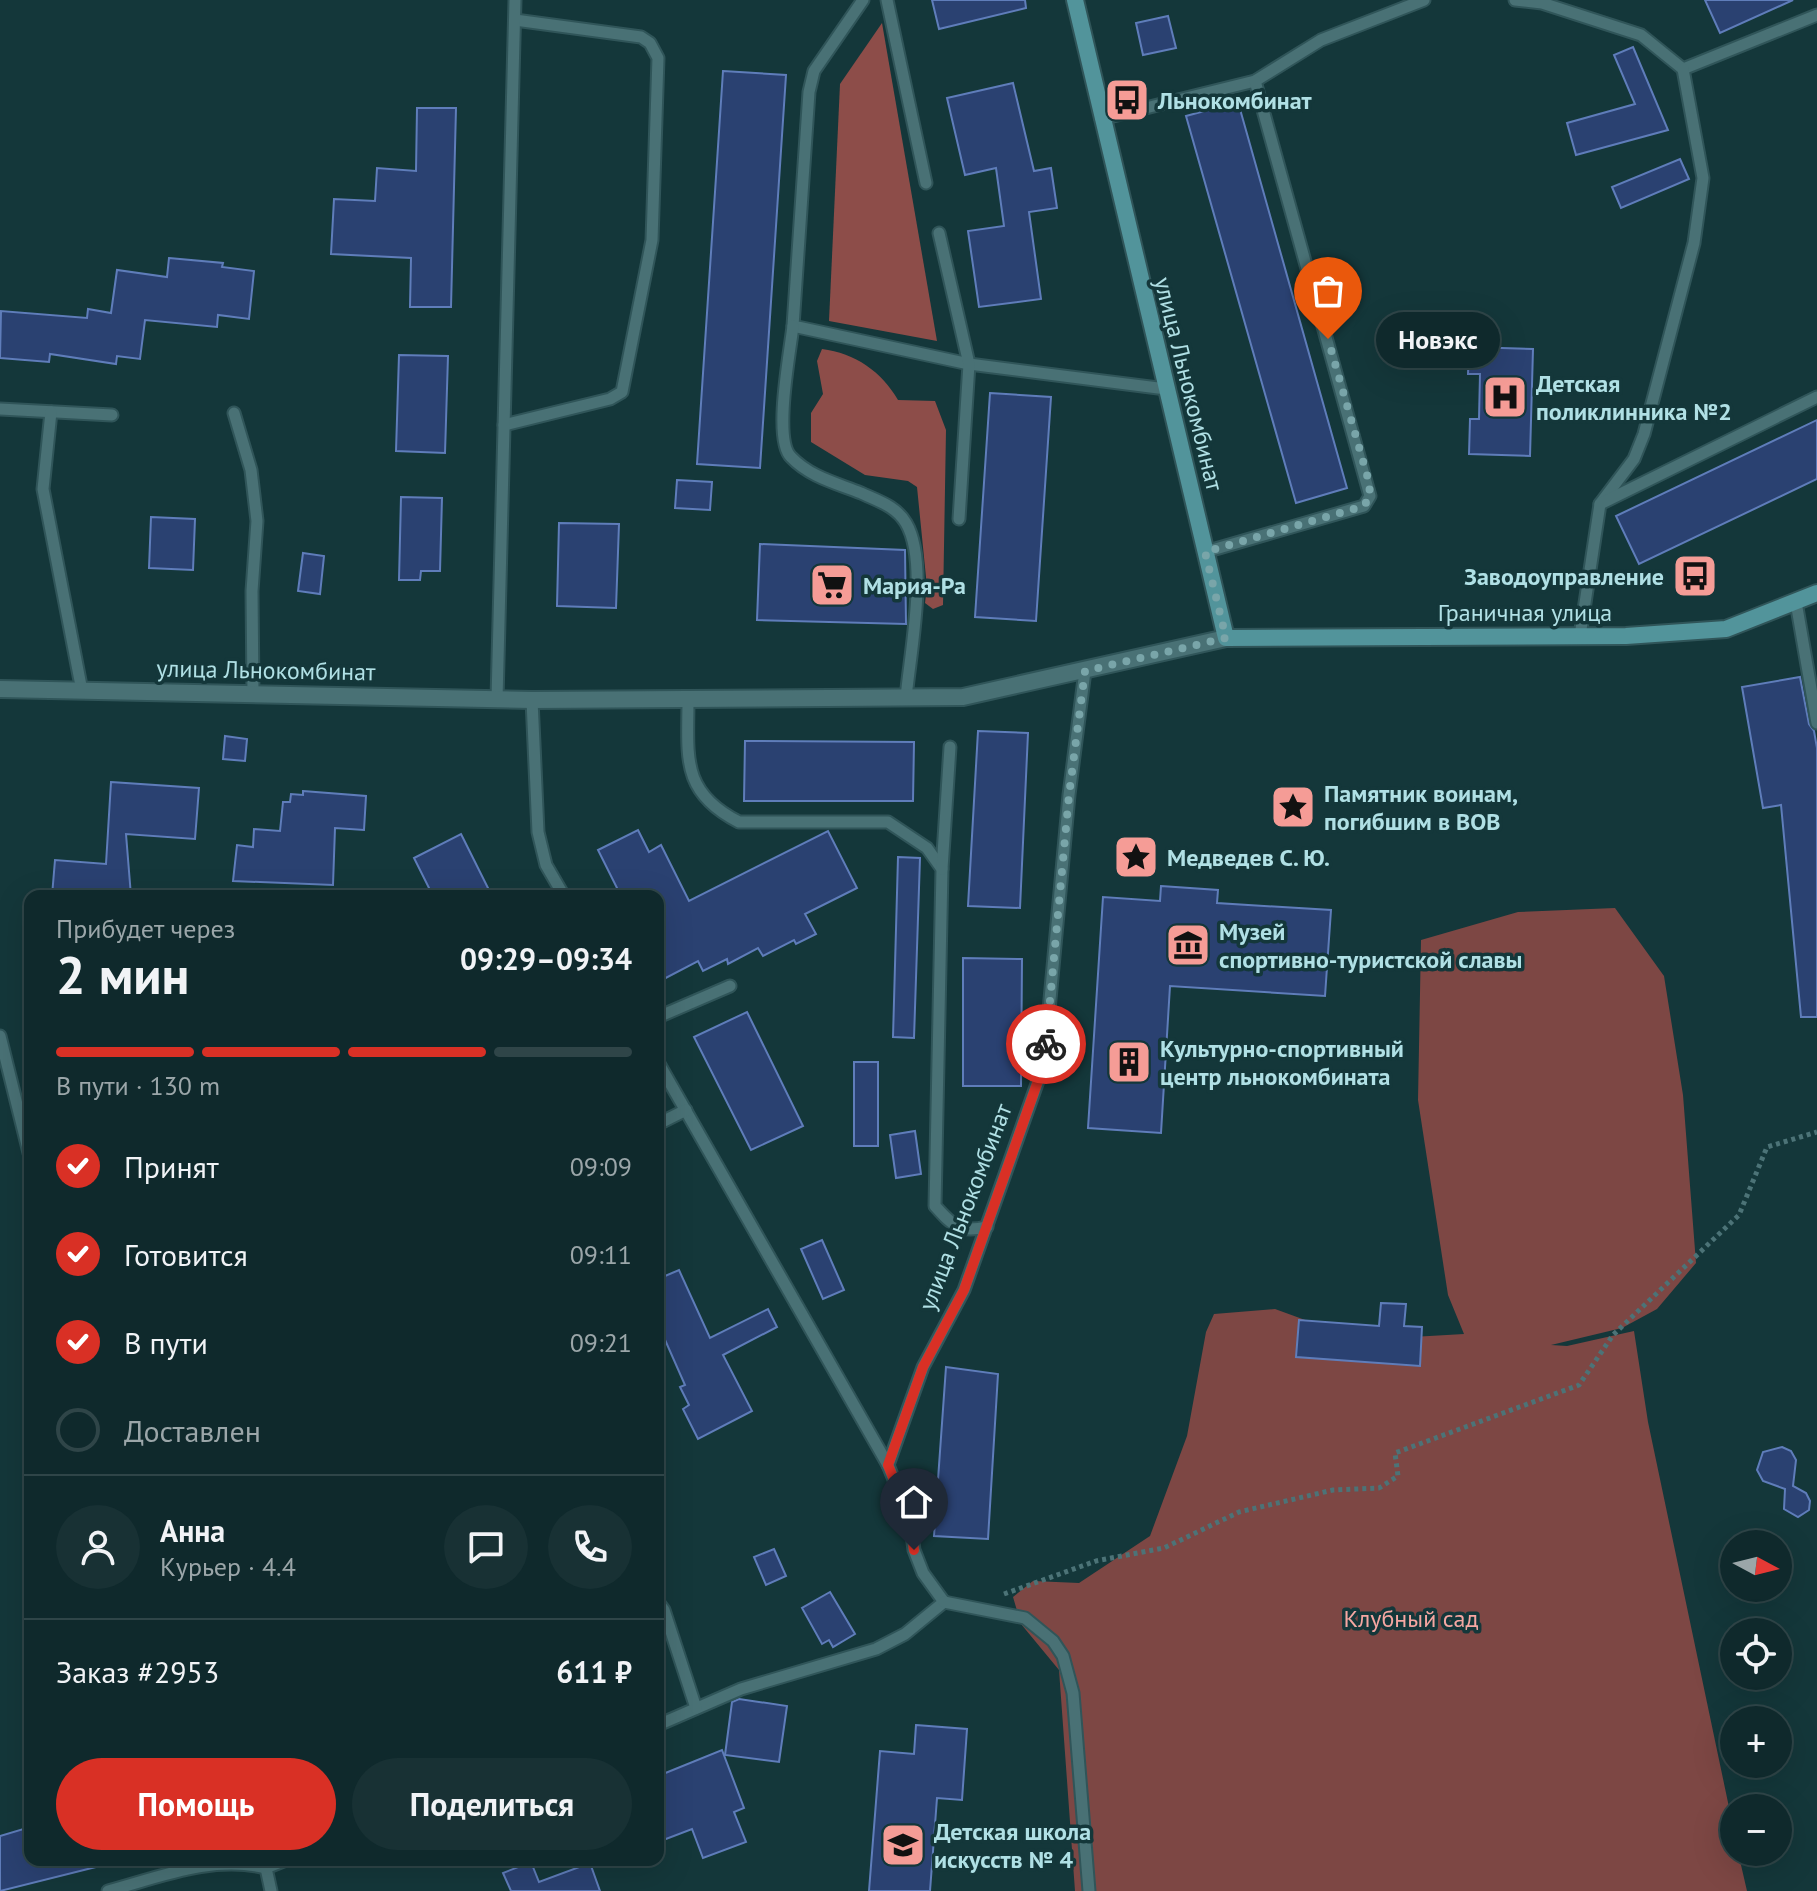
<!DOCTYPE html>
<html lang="ru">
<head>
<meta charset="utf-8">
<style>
	body { margin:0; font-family:"PT Sans",sans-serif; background:#183134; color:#f1f3f6; height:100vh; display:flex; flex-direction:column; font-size:30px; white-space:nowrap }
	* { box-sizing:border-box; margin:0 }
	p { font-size:26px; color:#9ba6a9 }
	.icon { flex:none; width:44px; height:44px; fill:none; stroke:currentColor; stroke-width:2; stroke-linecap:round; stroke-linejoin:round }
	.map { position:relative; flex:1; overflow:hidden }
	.sheet { position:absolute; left:24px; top:890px; width:640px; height:976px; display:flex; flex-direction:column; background:#0f292c; border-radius:16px; box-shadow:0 8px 32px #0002,0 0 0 2px #2f4548 }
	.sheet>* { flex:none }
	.needle { width:52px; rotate:97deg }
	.buttons { position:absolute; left:1720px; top:1530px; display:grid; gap:16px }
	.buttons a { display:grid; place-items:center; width:72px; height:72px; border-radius:50%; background:#0f292c; box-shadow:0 8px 32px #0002,0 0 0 2px #2f4548; font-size:40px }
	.pin { position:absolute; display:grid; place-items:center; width:68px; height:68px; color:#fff; margin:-82px -34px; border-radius:50% 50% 50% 0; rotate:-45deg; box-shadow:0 0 8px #0007 }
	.pin .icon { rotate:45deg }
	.courier { position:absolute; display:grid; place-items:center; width:80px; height:80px; margin:-40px; border:6px solid #d93025; border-radius:50%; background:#fff; color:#222; box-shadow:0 2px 10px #0007 }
	.bubble { position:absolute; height:56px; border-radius:28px; background:#0f292c; box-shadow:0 8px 32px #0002,0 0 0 2px #2f4548; font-size:26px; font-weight:800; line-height:56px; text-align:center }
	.summary em { font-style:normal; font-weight:800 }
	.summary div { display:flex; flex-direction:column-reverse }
	.summary { display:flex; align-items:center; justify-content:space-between; height:136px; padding:0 32px }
	h1 { font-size:52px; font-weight:800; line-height:60px }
	.bar { display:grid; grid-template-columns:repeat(4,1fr); gap:12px 8px; align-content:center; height:96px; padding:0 32px }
	.bar i { height:10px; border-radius:6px; background:#2f4548 }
	.bar .current { background:#d93025 }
	.bar p { grid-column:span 4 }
	.line { display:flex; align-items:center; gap:20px; padding:0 32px; border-top:2px solid #2f4548 }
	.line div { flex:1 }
	.round { display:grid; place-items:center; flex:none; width:84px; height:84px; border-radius:42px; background:#183134 }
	ol { padding:0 32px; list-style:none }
	li { display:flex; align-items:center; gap:24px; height:88px }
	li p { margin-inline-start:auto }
	li .icon { padding:8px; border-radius:50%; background:#d93025; color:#fff; stroke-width:4 }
	li:last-child { color:#9ba6a9 }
	li i { width:44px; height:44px; border:4px solid #2f4548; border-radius:50% }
	.cta { display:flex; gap:16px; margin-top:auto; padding:16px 32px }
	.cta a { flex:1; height:92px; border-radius:48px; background:#d93025; color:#fff; font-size:32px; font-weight:800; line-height:92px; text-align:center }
	.cta a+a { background:#183134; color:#f1f3f6 }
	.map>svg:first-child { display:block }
</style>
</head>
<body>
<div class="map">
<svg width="1817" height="1891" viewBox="0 0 1817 1891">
	<rect width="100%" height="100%" fill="#14373a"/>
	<path fill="#7d4744" d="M 1615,908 L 1664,976 L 1683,1095 L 1696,1263 L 1657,1309 L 1622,1328 L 1551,1345 L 1567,1346 L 1634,1331 L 1648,1422 L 1734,1831 L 1734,1852 L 1738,1852 L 1747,1891 L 1075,1891 L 1059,1670 L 1021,1624 L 1013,1597 L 1033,1581 L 1079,1583 L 1150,1536 L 1187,1436 L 1206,1332 L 1214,1314 L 1275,1309 L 1360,1340 L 1464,1334 L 1448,1295 L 1418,1100 L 1421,940 L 1518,912 Z"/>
	<g fill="#8d4d49">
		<path d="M 882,23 L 937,341 L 829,321 L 840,84 Z"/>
		<path d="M 822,349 C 855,353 882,372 898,400 L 935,401 L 946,430 L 943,605 L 933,609 L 925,603 L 927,587 L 917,487 L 908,481 L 865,475 L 811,442 L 811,413 L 823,394 L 817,361 Z"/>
	</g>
	<g fill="#2a4171" stroke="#5f7dba" stroke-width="2">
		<path d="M 932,0 L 1025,0 L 1026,8 L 939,29 Z"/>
		<path d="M 1705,0 L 1793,0 L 1720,33 Z"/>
		<path d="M 1168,16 L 1176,48 L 1143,55 L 1136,23 Z"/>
		<path d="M 1633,47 L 1668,130 L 1576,155 L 1567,123 L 1635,104 L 1614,55 Z"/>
		<path d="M 723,71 L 786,75 L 760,468 L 697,464 Z"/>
		<path d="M 1013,83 L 1034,171 L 1051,168 L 1057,208 L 1029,212 L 1041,299 L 979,307 L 968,231 L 1004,226 L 996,168 L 965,175 L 947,98 Z"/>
		<path d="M 1238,102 L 1347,488 L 1296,503 L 1186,116 Z"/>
		<path d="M 417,108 L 456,108 L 451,307 L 410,307 L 411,258 L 331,254 L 334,199 L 375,201 L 377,168 L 416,171 Z"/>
		<path d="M 1680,159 L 1689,179 L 1621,208 L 1612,187 Z"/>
		<path d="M 169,258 L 223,263 L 222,267 L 254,271 L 249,319 L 218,315 L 217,327 L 145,320 L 140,359 L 117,356 L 116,364 L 50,354 L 49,362 L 0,358 L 1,311 L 87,318 L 88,309 L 111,313 L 117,270 L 167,277 Z"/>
		<path d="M 1469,347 L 1533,349 L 1530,456 L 1469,454 L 1470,419 L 1479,419 L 1480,374 L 1468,374 Z"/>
		<path d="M 399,355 L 448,356 L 445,453 L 396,451 Z"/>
		<path d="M 990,393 L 1051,397 L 1036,621 L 975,617 Z"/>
		<path d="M 1817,420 L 1817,479 L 1639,564 L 1616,516 Z"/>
		<path d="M 677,480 L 712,482 L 710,510 L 675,508 Z"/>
		<path d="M 401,497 L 442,498 L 440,571 L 421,571 L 420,580 L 399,580 Z"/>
		<path d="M 151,517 L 195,519 L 193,570 L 149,568 Z"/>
		<path d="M 559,523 L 619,524 L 616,608 L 557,606 Z"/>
		<path d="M 760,544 L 905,550 L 906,624 L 757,620 Z"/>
		<path d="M 303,553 L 324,556 L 320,594 L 298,591 Z"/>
		<path d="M 1800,677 L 1809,724 L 1814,731 L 1817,748 L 1817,1017 L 1801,1017 L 1781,805 L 1763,808 L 1742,687 Z"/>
		<path d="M 978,731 L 1028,733 L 1020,908 L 968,906 Z"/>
		<path d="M 225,736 L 247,739 L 245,761 L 223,759 Z"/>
		<path d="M 745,741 L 914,742 L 913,801 L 744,801 Z"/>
		<path d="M 111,782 L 199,788 L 195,839 L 126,834 L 131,896 L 52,896 L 55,860 L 106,864 Z"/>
		<path d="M 303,791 L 366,796 L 364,830 L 335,828 L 333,885 L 233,881 L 237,845 L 253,847 L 254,829 L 280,831 L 283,802 L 290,802 L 291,794 L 303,795 Z"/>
		<path d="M 638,830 L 649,852 L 661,845 L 689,901 L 828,831 L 857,888 L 805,914 L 816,934 L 796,944 L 794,940 L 763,956 L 758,948 L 728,964 L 727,959 L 703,971 L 698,961 L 658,982 L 658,896 L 621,896 L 598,850 Z"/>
		<path d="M 461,834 L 492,896 L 433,896 L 414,858 Z"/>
		<path d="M 898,857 L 920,858 L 914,1038 L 893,1037 Z"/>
		<path d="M 1161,886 L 1218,890 L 1217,903 L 1331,910 L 1325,996 L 1170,986 L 1161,1133 L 1088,1128 L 1103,897 L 1160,901 Z"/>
		<path d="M 963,958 L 1022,959 L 1021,1086 L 963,1086 Z"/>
		<path d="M 747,1012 L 803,1126 L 751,1150 L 694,1037 Z"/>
		<rect x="854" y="1062" width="24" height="84"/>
		<path d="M 915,1131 L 921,1174 L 896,1178 L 890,1135 Z"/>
		<path d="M 822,1240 L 844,1290 L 823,1299 L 801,1249 Z"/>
		<path d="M 679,1270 L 710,1338 L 768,1309 L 777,1327 L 723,1355 L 752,1411 L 698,1439 L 683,1409 L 689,1405 L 680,1387 L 685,1385 L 658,1324 L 658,1279 Z"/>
		<path d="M 1381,1303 L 1406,1304 L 1404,1326 L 1422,1327 L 1420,1366 L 1296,1357 L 1299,1320 L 1379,1326 Z"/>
		<path d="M 946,1367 L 998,1374 L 988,1539 L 934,1536 Z"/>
		<path d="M 1782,1447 L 1791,1451 L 1796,1460 L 1793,1486 L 1806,1493 L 1810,1501 L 1809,1510 L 1798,1517 L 1784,1509 L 1785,1489 L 1763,1481 L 1757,1470 L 1763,1452 Z"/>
		<path d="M 774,1549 L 786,1576 L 766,1585 L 754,1557 Z"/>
		<path d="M 830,1592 L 855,1634 L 833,1647 L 829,1640 L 822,1644 L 802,1608 Z"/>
		<path d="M 739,1699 L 787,1706 L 779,1762 L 725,1755 L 732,1702 Z"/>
		<path d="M 916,1725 L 967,1729 L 962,1800 L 937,1798 L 930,1891 L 869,1891 L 880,1751 L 914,1754 Z"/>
		<path d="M 722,1750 L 744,1808 L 734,1812 L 746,1842 L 703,1858 L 692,1829 L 658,1842 L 658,1776 Z"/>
		<path d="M 30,1827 L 30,1860 L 95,1860 L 96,1867 L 0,1891 L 0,1836 Z"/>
		<path d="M 531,1862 L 539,1882 L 590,1863 L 600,1891 L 511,1891 L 503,1873 Z"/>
	</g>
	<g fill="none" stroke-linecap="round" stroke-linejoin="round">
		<g stroke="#305559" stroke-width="15">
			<g id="lane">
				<path d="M 863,0 L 814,71 L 809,92 L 793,326 L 969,364 L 1166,389"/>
				<path d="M 887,0 L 926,183"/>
				<path d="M 1515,0 L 1542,3 L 1641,35 L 1683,69 L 1817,15"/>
				<path d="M 1101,119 L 1255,81 L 1321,40 L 1424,0"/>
				<path d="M 939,233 L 969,364 L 959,519"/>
				<path d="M 793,326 C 790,352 773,440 791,457 C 810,477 836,483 861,493 C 878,501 896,506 906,523 C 929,562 910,653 906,698"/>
				<path d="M 0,409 L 112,415"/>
				<path d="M 51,412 L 43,489 L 82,691"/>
				<path d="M 234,413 L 251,470 L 257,521 L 252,591 L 253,694"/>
				<path d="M 504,425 L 610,399 L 622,392 L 652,240 L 658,58 L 650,43 L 641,37 L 515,20"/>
				<path d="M 1600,504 L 1634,459 L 1644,434 L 1694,243 L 1703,178 L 1683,69"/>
				<path d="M 1205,552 L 1364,506 L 1370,496 L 1255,81"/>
				<path d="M 1796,602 L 1817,723"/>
				<path d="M 1580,636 L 1600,504 L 1817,397"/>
				<path d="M 497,699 L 515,0"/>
				<path d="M 688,699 C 688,756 680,792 739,822 L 888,822 L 927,848 L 942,869 L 935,1206 C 954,1227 959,1233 987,1227"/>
				<path d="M 532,700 L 538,832 L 546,865 L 564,896"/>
				<path d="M 942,869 L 950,747"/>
				<path d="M 658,1017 L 730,986"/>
				<path d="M 0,1036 L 30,1157"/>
				<path d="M 658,1062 L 888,1465 L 910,1519 L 914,1550 L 923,1573 L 944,1602 L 905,1634 L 876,1649 L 741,1689 L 658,1725"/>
				<path d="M 658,1124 L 686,1110"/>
				<path d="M 888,1465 L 923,1367 L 964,1290 L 1044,1064 L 1069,795 L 1085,671"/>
				<path d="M 658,1602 L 664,1610 L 696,1708"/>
				<path d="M 944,1602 L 1025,1618 L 1053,1641 L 1063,1656 L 1073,1693 L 1089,1891"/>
				<path d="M 108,1891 C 160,1877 212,1855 266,1868"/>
				<path d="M 271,1891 L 266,1868 L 286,1860"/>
			</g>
		</g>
		<g stroke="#305559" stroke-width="20">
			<path id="street" d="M 0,689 L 532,700 L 963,697 L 1226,638"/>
		</g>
		<g stroke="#305559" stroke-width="20">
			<path id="secondary" d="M 1075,0 L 1226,638 L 1626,636 L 1726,629 L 1817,593"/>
		</g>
		<path stroke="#4c7377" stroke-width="5" stroke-dasharray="4 4" stroke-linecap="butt" d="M 1004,1594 L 1096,1561 L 1164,1548 L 1239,1512 L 1333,1490 L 1379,1488 L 1398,1476 L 1395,1453 L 1579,1385 L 1613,1335 L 1739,1215 L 1767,1147 L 1817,1132"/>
		<use href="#lane" stroke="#497175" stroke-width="11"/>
		<use href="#street" stroke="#497175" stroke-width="16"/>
		<use href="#secondary" stroke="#52949b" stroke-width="16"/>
	</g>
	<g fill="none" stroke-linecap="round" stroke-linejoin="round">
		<path stroke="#79a5a9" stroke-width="8" stroke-dasharray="0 14.4" d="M 1046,1044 L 1069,795 L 1085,671 L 1226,638 L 1205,552 L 1364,506 L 1370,496 L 1369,482 L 1328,339"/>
		<path stroke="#d93025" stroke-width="10" d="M 914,1550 L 910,1519 L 888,1465 L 923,1367 L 964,1290 L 1044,1064 L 1046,1044"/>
	</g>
	<defs>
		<g id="bus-square" transform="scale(2.3)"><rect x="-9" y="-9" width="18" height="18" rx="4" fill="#f59c96" stroke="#14373a"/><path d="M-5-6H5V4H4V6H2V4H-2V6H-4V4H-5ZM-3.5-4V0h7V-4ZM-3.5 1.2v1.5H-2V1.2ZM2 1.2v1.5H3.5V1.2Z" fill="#111"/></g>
		<g id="hospital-square" transform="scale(2.3)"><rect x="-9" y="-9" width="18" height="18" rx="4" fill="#f59c96" stroke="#14373a"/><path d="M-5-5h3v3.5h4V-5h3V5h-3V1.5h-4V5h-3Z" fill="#111"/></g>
		<g id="supermarket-square" transform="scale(2.3)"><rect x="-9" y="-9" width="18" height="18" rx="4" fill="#f59c96" stroke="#14373a"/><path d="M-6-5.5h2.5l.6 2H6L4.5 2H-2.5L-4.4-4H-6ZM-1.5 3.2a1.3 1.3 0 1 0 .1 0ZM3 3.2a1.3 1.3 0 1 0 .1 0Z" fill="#111"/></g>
		<g id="sight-square" transform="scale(2.3)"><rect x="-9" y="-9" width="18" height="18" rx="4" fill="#f59c96" stroke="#14373a"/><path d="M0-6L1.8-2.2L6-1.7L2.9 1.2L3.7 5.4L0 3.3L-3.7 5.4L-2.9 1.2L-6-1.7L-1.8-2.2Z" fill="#111"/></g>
		<g id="museum-square" transform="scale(2.3)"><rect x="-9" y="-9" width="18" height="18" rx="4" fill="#f59c96" stroke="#14373a"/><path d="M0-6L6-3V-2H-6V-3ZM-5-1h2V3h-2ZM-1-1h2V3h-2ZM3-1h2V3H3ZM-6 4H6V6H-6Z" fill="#111"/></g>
		<g id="building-square" transform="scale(2.3)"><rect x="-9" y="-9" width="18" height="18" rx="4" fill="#f59c96" stroke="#14373a"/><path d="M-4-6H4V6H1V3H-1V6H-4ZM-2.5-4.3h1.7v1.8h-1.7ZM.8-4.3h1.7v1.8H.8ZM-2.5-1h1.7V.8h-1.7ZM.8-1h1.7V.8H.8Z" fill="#111"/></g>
		<g id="school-square" transform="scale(2.3)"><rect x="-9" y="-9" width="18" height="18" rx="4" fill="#f59c96" stroke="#14373a"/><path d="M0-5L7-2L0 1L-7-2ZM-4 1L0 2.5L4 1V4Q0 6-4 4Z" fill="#111"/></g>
	</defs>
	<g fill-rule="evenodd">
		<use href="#bus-square" x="1127" y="100"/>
		<use href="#hospital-square" x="1505" y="397"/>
		<use href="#bus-square" x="1695" y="576"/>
		<use href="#supermarket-square" x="832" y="585"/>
		<use href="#sight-square" x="1293" y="807"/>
		<use href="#sight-square" x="1136" y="857"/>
		<use href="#museum-square" x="1188" y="945"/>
		<use href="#building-square" x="1129" y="1062"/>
		<use href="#school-square" x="903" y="1845"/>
	</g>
	<g text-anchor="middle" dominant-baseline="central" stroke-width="7" stroke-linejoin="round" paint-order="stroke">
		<g font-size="24" font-weight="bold" fill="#b0e0e5" stroke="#14373a" text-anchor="start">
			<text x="1158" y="100">Льнокомбинат</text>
			<text x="1536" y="383">Детская<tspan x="1536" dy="28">поликлинника №2</tspan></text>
			<text x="1664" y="576" text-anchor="end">Заводоуправление</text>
			<text x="863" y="585">Мария-Ра</text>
			<text x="1324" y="793">Памятник воинам,<tspan x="1324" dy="28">погибшим в ВОВ</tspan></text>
			<text x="1167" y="857">Медведев С. Ю.</text>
			<text x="1219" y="931">Музей<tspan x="1219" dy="28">спортивно-туристской славы</tspan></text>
			<text x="1160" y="1048">Культурно-спортивный<tspan x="1160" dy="28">центр льнокомбината</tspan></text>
			<text x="934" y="1831">Детская школа<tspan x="934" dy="28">искусств № 4</tspan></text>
		</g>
		<g font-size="24" fill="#b0e0e5" stroke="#14373a">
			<text transform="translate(1189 384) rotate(76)">улица Льнокомбинат</text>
			<text x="1525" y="612">Граничная улица</text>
			<text transform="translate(266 670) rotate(1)">улица Льнокомбинат</text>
			<text transform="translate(965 1207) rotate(-69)">улица Льнокомбинат</text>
		</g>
		<g font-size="24" fill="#f6a7a2" stroke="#14373a">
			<text x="1411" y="1618">Клубный сад</text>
		</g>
	</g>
</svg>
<div class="buttons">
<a><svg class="needle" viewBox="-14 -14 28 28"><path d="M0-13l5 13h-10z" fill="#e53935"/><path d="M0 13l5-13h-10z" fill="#9ba6a9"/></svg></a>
<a><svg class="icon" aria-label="locate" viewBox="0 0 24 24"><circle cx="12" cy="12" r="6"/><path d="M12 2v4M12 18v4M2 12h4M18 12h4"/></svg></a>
<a>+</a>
<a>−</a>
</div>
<div class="pin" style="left:1328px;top:339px;background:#ea580c"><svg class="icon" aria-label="bag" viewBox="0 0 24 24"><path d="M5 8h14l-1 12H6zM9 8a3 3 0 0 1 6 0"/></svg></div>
<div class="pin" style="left:914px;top:1550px;background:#1f2937"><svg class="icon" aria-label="home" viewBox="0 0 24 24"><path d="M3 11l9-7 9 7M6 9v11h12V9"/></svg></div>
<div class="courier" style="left:1046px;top:1044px"><svg class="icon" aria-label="bike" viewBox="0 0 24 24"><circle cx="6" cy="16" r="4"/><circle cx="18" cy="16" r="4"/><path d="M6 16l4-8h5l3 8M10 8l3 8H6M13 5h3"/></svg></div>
<div class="bubble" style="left:1376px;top:312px;width:124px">Новэкс</div>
<section class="sheet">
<div class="summary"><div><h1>2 мин</h1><p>Прибудет через</p></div><em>09:29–09:34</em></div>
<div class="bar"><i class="current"></i><i class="current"></i><i class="current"></i><i></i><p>В пути · 130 m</p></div>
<ol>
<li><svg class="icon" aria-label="check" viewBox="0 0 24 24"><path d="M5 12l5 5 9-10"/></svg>Принят<p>09:09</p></li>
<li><svg class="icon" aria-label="check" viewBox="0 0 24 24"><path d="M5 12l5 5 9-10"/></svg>Готовится<p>09:11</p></li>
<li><svg class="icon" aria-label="check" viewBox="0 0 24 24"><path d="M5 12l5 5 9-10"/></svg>В пути<p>09:21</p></li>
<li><i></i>Доставлен</li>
</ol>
<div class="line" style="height:144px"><a class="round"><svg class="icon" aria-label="person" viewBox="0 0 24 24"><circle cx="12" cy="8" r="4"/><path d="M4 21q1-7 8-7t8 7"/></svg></a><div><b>Анна</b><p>Курьер · 4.4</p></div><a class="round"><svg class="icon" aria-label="chat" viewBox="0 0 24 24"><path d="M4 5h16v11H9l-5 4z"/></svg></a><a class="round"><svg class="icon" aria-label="phone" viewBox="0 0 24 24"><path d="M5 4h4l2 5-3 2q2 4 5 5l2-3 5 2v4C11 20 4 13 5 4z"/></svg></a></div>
<div class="line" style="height:104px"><div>Заказ #2953</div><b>611 ₽</b></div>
<div class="cta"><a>Помощь</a><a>Поделиться</a></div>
</section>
</div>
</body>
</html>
